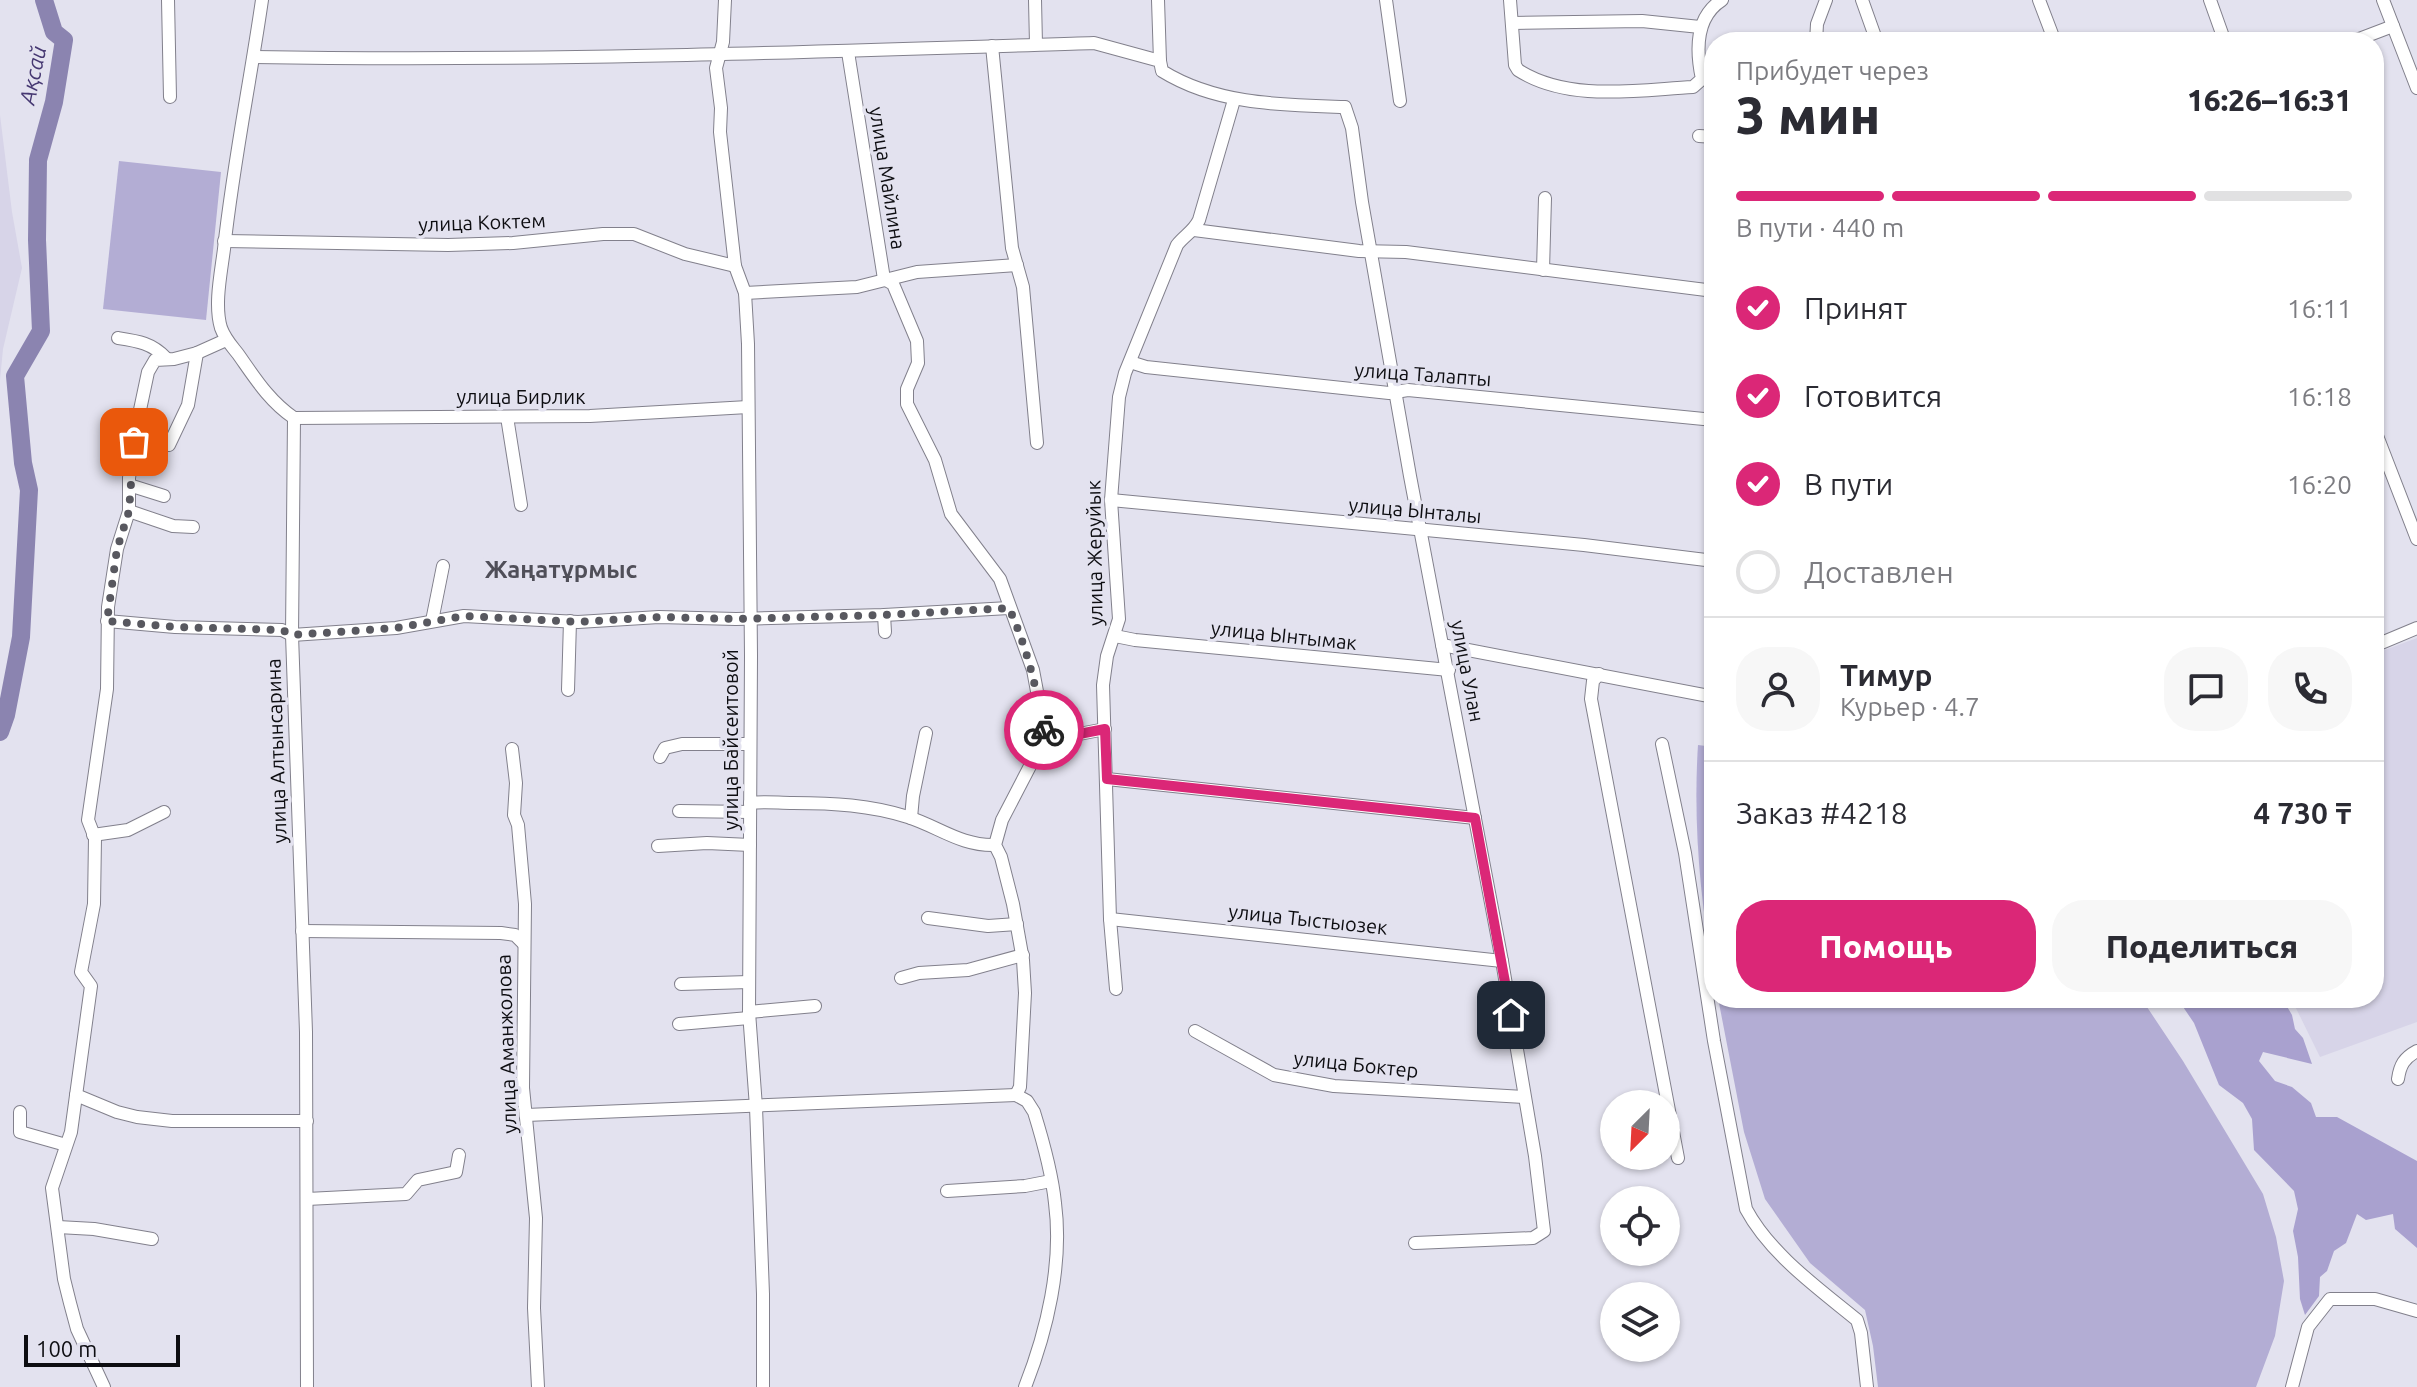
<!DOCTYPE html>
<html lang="ru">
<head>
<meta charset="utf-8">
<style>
	body { margin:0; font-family:Ubuntu,sans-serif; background:#f7f7f7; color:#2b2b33; height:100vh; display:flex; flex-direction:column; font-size:30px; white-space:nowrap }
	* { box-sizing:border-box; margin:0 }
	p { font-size:26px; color:#7c7c81 }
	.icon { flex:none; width:44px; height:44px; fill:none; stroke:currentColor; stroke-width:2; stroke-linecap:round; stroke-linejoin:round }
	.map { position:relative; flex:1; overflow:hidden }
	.drawer { position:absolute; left:1704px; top:32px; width:680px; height:976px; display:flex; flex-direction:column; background:#fff; border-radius:32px; box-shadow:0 2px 6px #0004 }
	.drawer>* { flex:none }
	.needle { width:52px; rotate:204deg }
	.controls { position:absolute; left:1600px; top:1090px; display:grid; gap:16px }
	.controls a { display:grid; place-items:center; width:80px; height:80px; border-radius:50%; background:#fff; box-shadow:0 2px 6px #0004; font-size:40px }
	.scale { position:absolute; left:24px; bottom:20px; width:156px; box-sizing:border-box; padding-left:8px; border:4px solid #0d0d11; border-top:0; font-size:22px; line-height:28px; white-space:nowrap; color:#0d0d11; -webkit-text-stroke:6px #e3e2ef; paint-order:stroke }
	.pin { position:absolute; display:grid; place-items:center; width:68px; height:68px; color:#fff; margin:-34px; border-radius:16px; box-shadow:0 4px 12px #0006 }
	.courier { position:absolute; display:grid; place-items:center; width:80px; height:80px; margin:-40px; border:6px solid #db2777; border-radius:50%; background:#fff; color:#222; box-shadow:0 2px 10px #0007 }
	.head em { font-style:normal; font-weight:800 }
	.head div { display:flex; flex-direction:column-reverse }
	.head { display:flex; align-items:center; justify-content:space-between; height:136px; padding:0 32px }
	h1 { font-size:52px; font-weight:800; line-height:60px }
	.bar { display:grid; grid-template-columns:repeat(4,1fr); gap:12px 8px; align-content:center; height:96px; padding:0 32px }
	.bar i { height:10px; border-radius:6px; background:#e1e1e2 }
	.bar .active { background:#db2777 }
	.bar p { grid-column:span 4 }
	.line { display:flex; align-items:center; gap:20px; padding:0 32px; border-top:2px solid #e1e1e2 }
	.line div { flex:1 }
	.round { display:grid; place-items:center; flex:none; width:84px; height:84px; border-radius:32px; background:#f7f7f7 }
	ol { padding:0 32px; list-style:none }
	li { display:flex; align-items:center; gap:24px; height:88px }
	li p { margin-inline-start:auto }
	li .icon { padding:8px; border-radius:50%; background:#db2777; color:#fff; stroke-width:4 }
	li:last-child { color:#7c7c81 }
	li i { width:44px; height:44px; border:4px solid #e1e1e2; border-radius:50% }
	.action { display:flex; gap:16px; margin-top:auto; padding:16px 32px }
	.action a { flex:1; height:92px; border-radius:32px; background:#db2777; color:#fff; font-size:32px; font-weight:800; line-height:92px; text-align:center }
	.action a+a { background:#f7f7f7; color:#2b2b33 }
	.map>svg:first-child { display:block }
</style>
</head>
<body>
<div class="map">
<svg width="2417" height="1387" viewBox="0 0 2417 1387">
	<rect width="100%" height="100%" fill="#e3e2ef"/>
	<g fill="#d7d4e8">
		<path d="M 0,115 L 12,212 L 22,268 L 3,349 L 0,380 Z"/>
		<path d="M 2417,638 L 2417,1022 L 2320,1057 L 2291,998 L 2374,998 L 2374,654 Z"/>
	</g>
	<g fill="#b3add4">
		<path d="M 119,161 L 221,172 L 206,320 L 103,309 Z"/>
		<path d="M 1698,745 L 1714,747 L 1714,976 C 1700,901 1693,822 1698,745 Z"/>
		<path d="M 1718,998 L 2141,998 L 2183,1061 L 2263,1194 L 2276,1237 L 2284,1281 L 2275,1336 L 2256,1387 L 1878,1387 L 1873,1346 L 1865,1310 L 1810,1263 L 1765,1199 L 1744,1132 Z"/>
	</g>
	<path fill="#a9a1cf" d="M 2177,998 L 2282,998 L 2292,1015 L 2295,1029 L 2303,1038 L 2312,1064 L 2263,1052 L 2259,1061 L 2275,1081 L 2292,1087 L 2311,1103 L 2316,1117 L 2337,1117 L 2417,1161 L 2417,1248 L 2395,1229 L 2393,1214 L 2366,1220 L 2357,1214 L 2346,1243 L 2334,1251 L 2327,1271 L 2320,1277 L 2319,1296 L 2305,1315 L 2300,1299 L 2298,1257 L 2293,1231 L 2298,1209 L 2294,1191 L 2254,1150 L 2252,1119 L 2243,1103 L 2219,1085 L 2194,1023 Z"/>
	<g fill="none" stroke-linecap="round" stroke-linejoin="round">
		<path stroke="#8b84b0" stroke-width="18" d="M 0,732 L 6,715 L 21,637 L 29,490 L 23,463 L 15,376 L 41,331 L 37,240 L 38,160 L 54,102 L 64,40 L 54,32 L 44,0"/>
		<g stroke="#82808c" stroke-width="14">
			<g id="minor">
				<path d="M 168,0 L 170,97"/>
				<path d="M 262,0 C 250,83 233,165 224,249 C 221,273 214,305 221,328 C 225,339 231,345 238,354 C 255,378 269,401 294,418 L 292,635 L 306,1032 L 307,1387"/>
				<path d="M 725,0 L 723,42 L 716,68 L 721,108 L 720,132 L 735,266 L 745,293 L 748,344 L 751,656 L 749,1012 L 756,1107 L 763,1294 L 763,1387"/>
				<path d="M 1035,0 L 1036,44"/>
				<path d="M 1158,0 L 1160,61"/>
				<path d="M 1386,0 L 1400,101"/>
				<path d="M 1510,0 L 1515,65 L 1518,70 C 1568,102 1636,90 1693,87 L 1702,79 C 1696,51 1695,17 1722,0"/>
				<path d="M 1862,0 L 1877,42"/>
				<path d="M 2039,0 L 2055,42"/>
				<path d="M 2210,0 L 2225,42"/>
				<path d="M 2383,0 L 2417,88"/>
				<path d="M 1512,23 L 1642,21 L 1700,27"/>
				<path d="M 1816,42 L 1817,24 L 1826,0"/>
				<path d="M 2351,42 L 2393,26"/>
				<path d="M 992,46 L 1012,248 L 1023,287 L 1037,443"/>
				<path d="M 848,52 L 884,279 L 893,284 L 917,341 L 918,363 L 907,389 L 907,404 L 935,460 L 951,514 L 1000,579 L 1033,670 L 1045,734 L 1043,741 L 1002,820 L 995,845 L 1001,857 L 1013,904 L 1023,960 L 1025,993 L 1020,1087 L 1016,1095 L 1027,1101 L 1034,1112 C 1043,1141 1052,1173 1055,1203 C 1063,1264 1047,1331 1025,1387"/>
				<path d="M 254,57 C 535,62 814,52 1094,43 L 1160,61 L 1162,71 C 1217,105 1282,105 1345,107 L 1352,128 L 1362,202 L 1410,476 L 1502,961 L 1535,1156 L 1544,1231 L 1533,1238 L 1415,1243"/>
				<path d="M 1699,136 L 1714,137"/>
				<path d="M 1194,230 L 1359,251 L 1406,252 L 1714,291"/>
				<path d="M 224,241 L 448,245 L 513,243 L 603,234 L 634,234 L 685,254 L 735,266"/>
				<path d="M 1543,270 L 1545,198"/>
				<path d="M 745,293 L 857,287 L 917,272 L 1017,265"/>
				<path d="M 118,338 C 138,341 152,343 166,358"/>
				<path d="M 1130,362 L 1146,367 L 1389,393 L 1408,390 L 1714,420"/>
				<path d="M 507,417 L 521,505"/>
				<path d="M 294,418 L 590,416 L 748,407"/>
				<path d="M 2374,428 L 2417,539"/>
				<path d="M 169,445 L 188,405 L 197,353"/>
				<path d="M 129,485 L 164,496"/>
				<path d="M 1111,500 L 1584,545 L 1714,561"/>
				<path d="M 129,511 L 173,526 L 193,527"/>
				<path d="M 884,615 L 885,632"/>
				<path d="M 107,621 L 175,627 L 282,630 L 292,635 L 396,628 L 464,616 L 578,622 L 659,617 L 736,619 L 884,615 L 1009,608"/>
				<path d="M 432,621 L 443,566"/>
				<path d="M 1115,636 L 1135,640 L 1449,670"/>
				<path d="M 1442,645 L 1714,697"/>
				<path d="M 2374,646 L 2417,628"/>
				<path d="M 1599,674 L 1593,681 L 1591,699 L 1678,1158"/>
				<path d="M 568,690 L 570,621"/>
				<path d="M 1043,741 L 1105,729"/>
				<path d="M 1662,744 L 1685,853 L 1714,1041 L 1746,1209 C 1770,1254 1818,1288 1857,1320 L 1861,1333 L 1867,1387"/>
				<path d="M 512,749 L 516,783 L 514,815 L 518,825 L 525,904 L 523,1088 L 536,1218 L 534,1308 L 538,1387"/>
				<path d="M 660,757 L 665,748 L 682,744 L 749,744"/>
				<path d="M 1107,779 L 1475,818"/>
				<path d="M 750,803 C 765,801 778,803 793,803 C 833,803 870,805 908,817 C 939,827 961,846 995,845"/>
				<path d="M 679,811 L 750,812"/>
				<path d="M 911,818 L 913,796 L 926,733"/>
				<path d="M 93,835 L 128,830 L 164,812"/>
				<path d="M 658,846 L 707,843 L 750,845"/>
				<path d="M 928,918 L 988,926 L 1017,924"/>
				<path d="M 1110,919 L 1502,961"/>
				<path d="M 302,931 L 501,933 L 515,935 L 524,944"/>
				<path d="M 901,978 L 919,973 L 968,970 L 1023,955"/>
				<path d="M 681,984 L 749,982"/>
				<path d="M 1116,989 L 1110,919 L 1103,685 L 1107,656 L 1119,619 L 1111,500 L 1119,397 L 1125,373 L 1177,245 C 1185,235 1194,231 1199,220 L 1234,100"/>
				<path d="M 749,1012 L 815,1006"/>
				<path d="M 679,1024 L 749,1018"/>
				<path d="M 1195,1031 L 1274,1075 L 1334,1086 L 1524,1097"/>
				<path d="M 2398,1079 C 2400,1065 2404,1058 2417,1051"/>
				<path d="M 76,1095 L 117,1112 L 137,1117 L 172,1121 L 307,1121"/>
				<path d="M 20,1112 L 20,1132 L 66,1145"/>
				<path d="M 526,1115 L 1016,1095"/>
				<path d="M 947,1191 L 1025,1186 L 1051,1181"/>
				<path d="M 307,1199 L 406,1194 L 418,1180 L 456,1172 L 459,1155"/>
				<path d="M 58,1227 L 94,1229 L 152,1239"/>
				<path d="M 104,1387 L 77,1329 L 70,1303 L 64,1279 L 52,1188 L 71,1132 L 91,986 L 81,972 L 94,904 L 95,838 L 88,820 L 107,689 L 108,607 L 117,549 L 129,511 L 129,478 L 137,424 L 148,372 L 155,360 L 174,359 L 197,353 L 226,340"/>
				<path d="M 2292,1387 L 2308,1327 L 2330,1299 L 2375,1299 L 2417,1311"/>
			</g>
		</g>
		<use href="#minor" stroke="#fff" stroke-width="12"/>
	</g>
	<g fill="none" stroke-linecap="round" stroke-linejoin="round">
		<path stroke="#58585f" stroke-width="8" stroke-dasharray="0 14.4" d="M 134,442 L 129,511 L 117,549 L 107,621 L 175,627 L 282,630 L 292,635 L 396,628 L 464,616 L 578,622 L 659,617 L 736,619 L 884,615 L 1009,608 C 1027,648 1036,686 1044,730"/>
		<path stroke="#db2777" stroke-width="10" d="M 1044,730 L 1043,741 L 1105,729 L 1107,779 L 1475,818 L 1511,1015"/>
	</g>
	<g text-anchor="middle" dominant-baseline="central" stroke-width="7" stroke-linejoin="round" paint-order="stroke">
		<g font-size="20" fill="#0d0d11" stroke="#e3e2ef">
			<text transform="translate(888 178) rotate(81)">улица Майлина</text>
			<text transform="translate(482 222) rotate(-2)">улица Коктем</text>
			<text transform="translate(1423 374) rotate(4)">улица Талапты</text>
			<text x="521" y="396">улица Бирлик</text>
			<text transform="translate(1415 510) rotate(5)">улица Ынталы</text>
			<text transform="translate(1094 553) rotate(-91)">улица Жеруйык</text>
			<text transform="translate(1284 635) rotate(6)">улица Ынтымак</text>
			<text transform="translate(1468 671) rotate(79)">улица Улан</text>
			<text transform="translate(730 740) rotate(-90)">улица Байсеитовой</text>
			<text transform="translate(276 751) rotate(-92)">улица Алтынсарина</text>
			<text transform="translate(1308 919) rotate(6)">улица Тыстыозек</text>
			<text transform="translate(506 1044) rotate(-92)">улица Аманжолова</text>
			<text transform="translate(1356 1064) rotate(6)">улица Боктер</text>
		</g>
		<g font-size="22" font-style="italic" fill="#463872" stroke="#e3e2ef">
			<text transform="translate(32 75) rotate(-78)">Ақсай</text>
		</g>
		<g font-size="24" font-weight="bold" fill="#504f59" stroke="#e3e2ef">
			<text x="561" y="569">Жаңатұрмыс</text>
		</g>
	</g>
</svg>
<div class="controls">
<a><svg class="needle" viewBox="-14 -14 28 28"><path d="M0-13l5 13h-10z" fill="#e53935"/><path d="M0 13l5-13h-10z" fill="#7c7c81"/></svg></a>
<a><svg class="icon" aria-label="locate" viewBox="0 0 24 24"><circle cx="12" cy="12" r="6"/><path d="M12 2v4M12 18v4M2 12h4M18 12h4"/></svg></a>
<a><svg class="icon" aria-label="layers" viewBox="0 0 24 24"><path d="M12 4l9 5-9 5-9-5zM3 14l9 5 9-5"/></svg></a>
</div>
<div class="scale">100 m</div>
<div class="pin" style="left:134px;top:442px;background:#ea580c"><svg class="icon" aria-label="bag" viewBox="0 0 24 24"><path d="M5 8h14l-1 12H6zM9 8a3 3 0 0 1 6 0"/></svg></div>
<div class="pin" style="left:1511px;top:1015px;background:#1f2937"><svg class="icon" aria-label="home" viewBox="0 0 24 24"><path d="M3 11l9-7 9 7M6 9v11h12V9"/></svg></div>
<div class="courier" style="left:1044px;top:730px"><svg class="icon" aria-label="bike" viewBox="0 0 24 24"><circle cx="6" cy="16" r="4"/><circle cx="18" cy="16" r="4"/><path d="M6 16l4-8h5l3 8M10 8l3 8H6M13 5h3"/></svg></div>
<section class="drawer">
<div class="head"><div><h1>3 мин</h1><p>Прибудет через</p></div><em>16:26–16:31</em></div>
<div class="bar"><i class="active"></i><i class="active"></i><i class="active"></i><i></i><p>В пути · 440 m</p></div>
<ol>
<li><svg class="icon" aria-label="check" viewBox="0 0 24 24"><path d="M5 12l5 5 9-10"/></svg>Принят<p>16:11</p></li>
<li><svg class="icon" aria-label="check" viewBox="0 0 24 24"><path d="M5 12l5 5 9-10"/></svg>Готовится<p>16:18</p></li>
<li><svg class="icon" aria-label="check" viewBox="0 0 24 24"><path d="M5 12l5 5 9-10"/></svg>В пути<p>16:20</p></li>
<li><i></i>Доставлен</li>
</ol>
<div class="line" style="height:144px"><a class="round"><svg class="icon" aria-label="person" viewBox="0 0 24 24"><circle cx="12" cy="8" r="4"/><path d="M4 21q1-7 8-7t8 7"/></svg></a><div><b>Тимур</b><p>Курьер · 4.7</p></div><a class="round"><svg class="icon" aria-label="chat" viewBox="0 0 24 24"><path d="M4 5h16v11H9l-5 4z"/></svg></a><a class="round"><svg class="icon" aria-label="phone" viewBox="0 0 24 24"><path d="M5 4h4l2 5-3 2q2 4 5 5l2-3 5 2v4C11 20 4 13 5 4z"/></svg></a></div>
<div class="line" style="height:104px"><div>Заказ #4218</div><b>4 730 ₸</b></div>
<div class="action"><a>Помощь</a><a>Поделиться</a></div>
</section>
</div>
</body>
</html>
